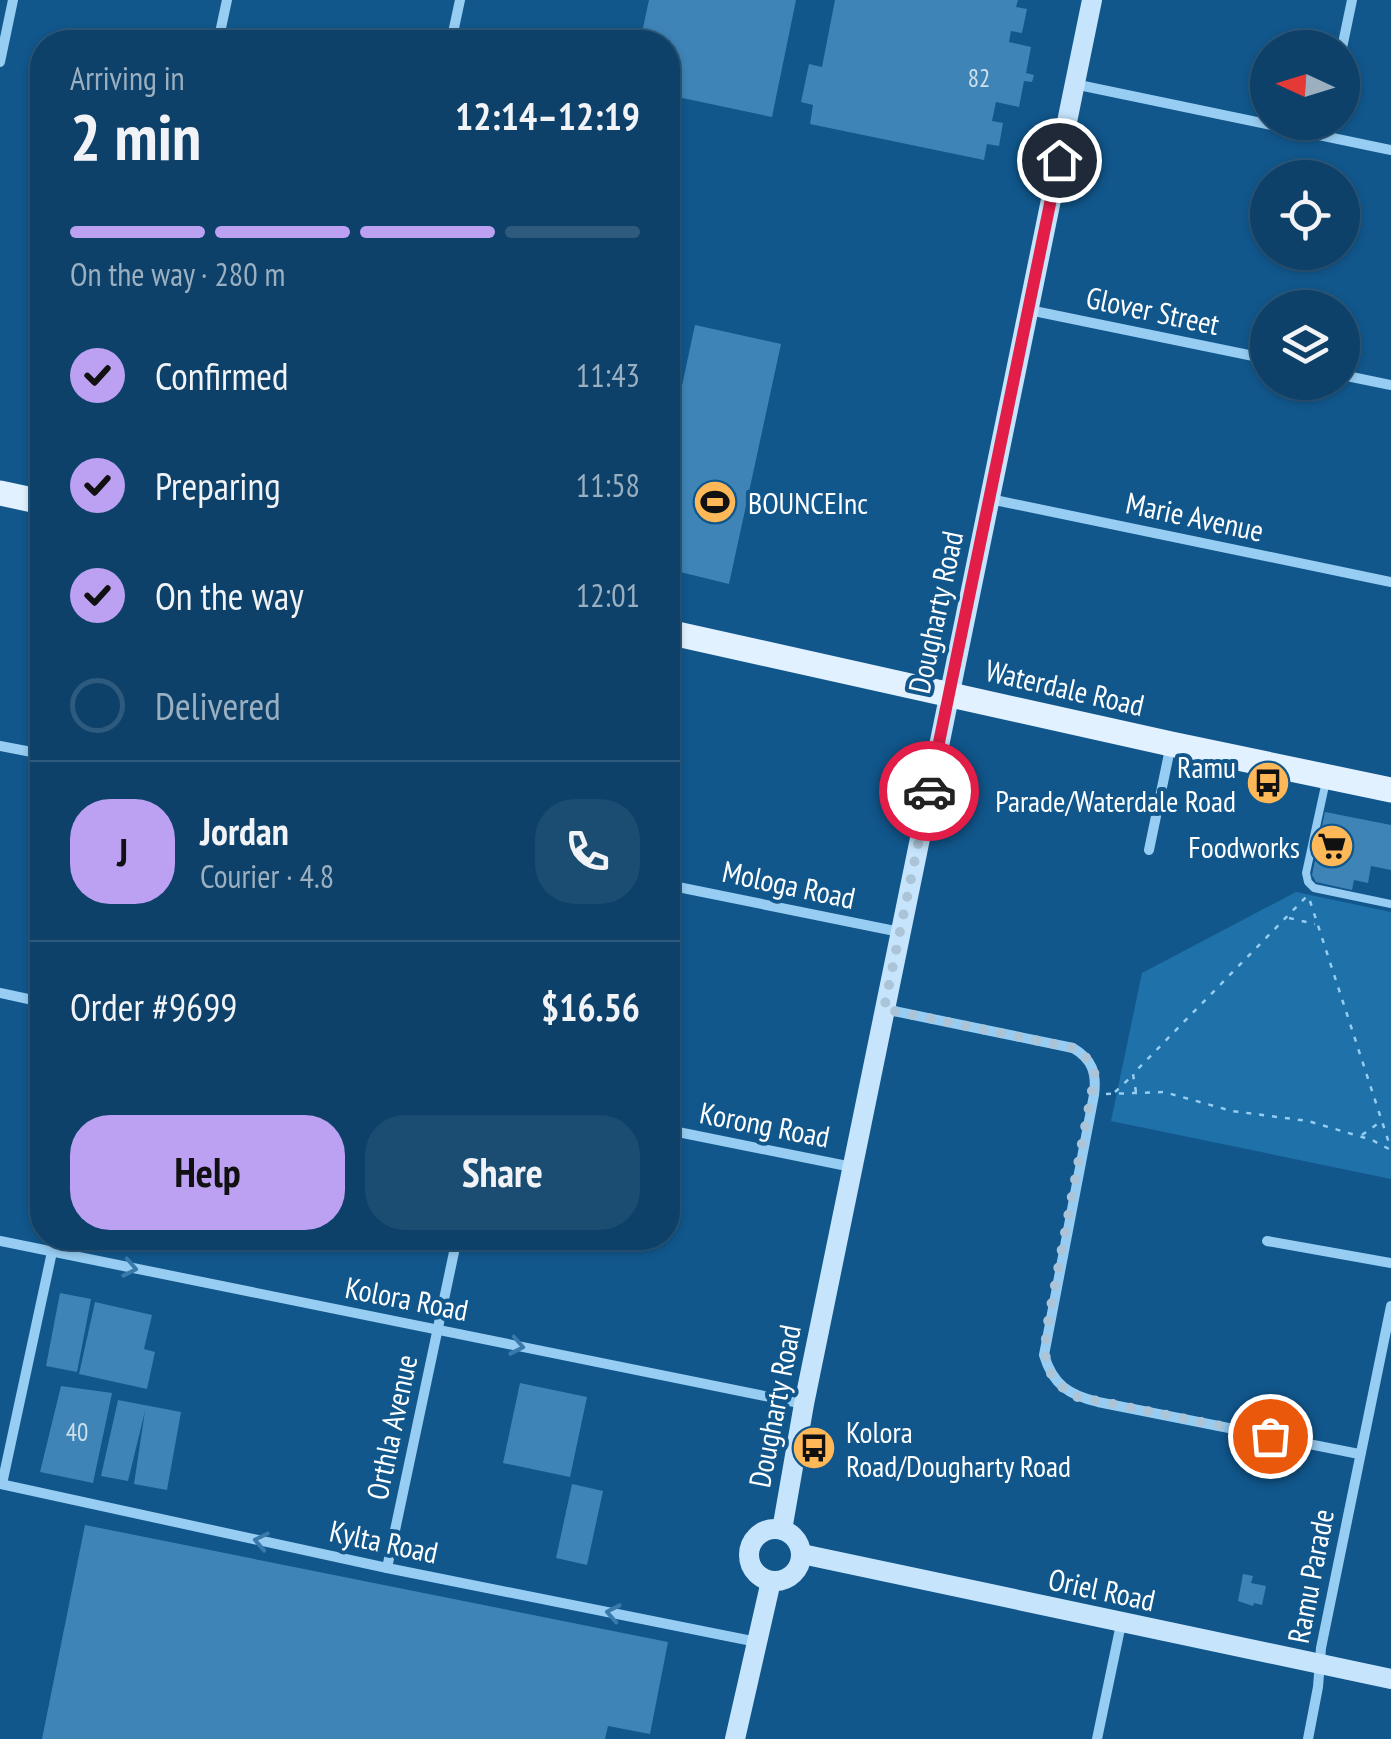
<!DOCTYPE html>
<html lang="en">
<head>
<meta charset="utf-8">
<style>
	body { margin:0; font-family:"PT Sans Narrow",sans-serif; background:#1b4c71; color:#f1f3f6; height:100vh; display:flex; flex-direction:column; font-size:38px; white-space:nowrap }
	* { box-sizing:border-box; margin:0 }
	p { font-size:32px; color:#9aafc0 }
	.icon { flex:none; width:55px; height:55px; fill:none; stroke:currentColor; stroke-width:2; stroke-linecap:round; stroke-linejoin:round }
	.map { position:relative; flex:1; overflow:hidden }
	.details { position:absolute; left:30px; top:30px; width:650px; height:1220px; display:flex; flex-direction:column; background:#0d4169; border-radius:40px; box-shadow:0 2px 8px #0004,0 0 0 2px #2d5a7d }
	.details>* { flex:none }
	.needle { width:65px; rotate:274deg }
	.tools { position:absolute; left:1250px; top:30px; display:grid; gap:20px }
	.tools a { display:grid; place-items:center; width:110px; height:110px; border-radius:50%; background:#0d4169; box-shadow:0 2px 8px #0004,0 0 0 2px #2d5a7d; font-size:50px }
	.pin { position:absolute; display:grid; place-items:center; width:85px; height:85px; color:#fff; margin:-42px; border:5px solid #fff; border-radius:50%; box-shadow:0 2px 10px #0007 }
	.courier { position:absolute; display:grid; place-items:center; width:100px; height:100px; margin:-50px; border:8px solid #e11d48; border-radius:50%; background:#fff; color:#222; box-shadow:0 2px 12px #0007 }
	.head em { font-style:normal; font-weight:600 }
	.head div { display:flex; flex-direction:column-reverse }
	.head { display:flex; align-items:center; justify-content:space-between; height:170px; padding:0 40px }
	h1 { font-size:65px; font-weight:600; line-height:75px }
	.bar { display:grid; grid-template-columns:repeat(4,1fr); gap:15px 10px; align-content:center; height:120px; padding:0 40px }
	.bar i { height:12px; border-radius:8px; background:#2d5a7d }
	.bar .active { background:#bca0f2 }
	.bar p { grid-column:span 4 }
	.line { display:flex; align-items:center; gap:25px; padding:0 40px; border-top:2px solid #2d5a7d }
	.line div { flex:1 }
	.round { display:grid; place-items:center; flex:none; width:105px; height:105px; border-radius:40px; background:#1b4c71 }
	ol { padding:0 40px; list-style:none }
	li { display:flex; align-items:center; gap:30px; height:110px }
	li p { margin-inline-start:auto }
	li .icon { padding:10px; border-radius:50%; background:#bca0f2; color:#111; stroke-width:4 }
	li:last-child { color:#9aafc0 }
	li i { width:55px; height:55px; border:5px solid #2d5a7d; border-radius:50% }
	.action { display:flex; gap:20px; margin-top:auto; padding:20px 40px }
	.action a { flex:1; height:115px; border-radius:40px; background:#bca0f2; color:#111; font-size:40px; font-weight:600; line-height:115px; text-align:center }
	.action a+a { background:#1b4c71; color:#f1f3f6 }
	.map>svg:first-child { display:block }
</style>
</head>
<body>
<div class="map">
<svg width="1391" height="1739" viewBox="0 0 1391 1739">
	<rect width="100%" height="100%" fill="#11578c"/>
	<path fill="#1f71a9" d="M 1296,892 L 1391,912 L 1391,1179 L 1111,1121 L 1142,973 Z"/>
	<g fill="#3e84b7">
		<path d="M 649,0 L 796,0 L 772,117 L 668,95 L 668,42 L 640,42 Z"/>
		<path d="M 835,0 L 1018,0 L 1016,7 L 1027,9 L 1022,33 L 1011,31 L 1009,42 L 1031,47 L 1026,73 L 1034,75 L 1032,82 L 1024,81 L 1019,107 L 996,102 L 992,121 L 1003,123 L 999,146 L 987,144 L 984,160 L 810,124 L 813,105 L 801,102 L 809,64 L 822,67 Z"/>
		<path d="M 695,325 L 781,344 L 729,584 L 668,569 L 668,451 Z"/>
		<path d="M 1325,812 L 1391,825 L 1391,870 L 1371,866 L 1368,883 L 1354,880 L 1352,890 L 1316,882 L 1312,875 Z"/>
		<path d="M 60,1293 L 91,1299 L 77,1372 L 46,1366 Z"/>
		<path d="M 95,1302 L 152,1315 L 144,1349 L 155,1352 L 147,1389 L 79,1374 Z"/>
		<path d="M 520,1383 L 587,1397 L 570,1477 L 503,1463 Z"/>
		<path d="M 61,1386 L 112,1393 L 93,1483 L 40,1472 Z"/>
		<path d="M 118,1400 L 181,1412 L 167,1490 L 134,1484 L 145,1411 L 128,1481 L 101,1476 Z"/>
		<path d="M 572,1484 L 603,1491 L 587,1565 L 556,1558 Z"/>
		<path d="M 85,1525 L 668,1642 L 650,1734 L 608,1726 L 605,1739 L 42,1739 Z"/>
		<path d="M 1243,1574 L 1253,1576 L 1251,1583 L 1266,1586 L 1262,1605 L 1254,1603 L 1253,1606 L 1238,1601 Z"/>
	</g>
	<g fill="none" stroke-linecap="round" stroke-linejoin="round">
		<g stroke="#97cdf2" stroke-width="2.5" stroke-dasharray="5 8" stroke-linecap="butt">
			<path d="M 1310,901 L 1390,1146"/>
			<path d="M 1289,918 L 1315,924"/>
			<path d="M 1115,1092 L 1131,1077"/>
			<path d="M 1136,1092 L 1133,1074 L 1307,896"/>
			<path d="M 1106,1094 L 1164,1092 L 1232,1111 L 1308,1121 L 1372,1140 L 1391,1150"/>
			<path d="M 1362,1135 L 1380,1122"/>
		</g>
		<path stroke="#97cdf2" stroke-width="8" d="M 1326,781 L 1306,873 L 1308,882 L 1314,888 L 1391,904"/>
		<g stroke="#97cdf2" stroke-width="10">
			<path d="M 218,42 L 227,0"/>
			<path d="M 451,42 L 460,0"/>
			<path d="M 1342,48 L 1352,0"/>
			<path d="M 0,62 L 13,0"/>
			<path d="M 1074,84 L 1391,150"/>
			<path d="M 1029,310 L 1268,359"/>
			<path d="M 1342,375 L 1391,385"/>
			<path d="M 990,499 L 1391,582"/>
			<path d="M 0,746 L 42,754"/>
			<path d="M 1149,850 L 1171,744"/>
			<path d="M 668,885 L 900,932"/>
			<path d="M 0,993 L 42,1002"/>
			<path d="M 884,1009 L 1073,1048 C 1092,1059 1097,1073 1094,1095 L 1044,1355 C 1053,1385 1069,1395 1098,1402 L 1359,1454"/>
			<path d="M 668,1130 L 852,1167"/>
			<path d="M 0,1241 L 804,1404"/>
			<path d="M 1267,1241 L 1391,1263"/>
			<path d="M 0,1484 L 387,1568 L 757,1642"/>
			<path d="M 2,1484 L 55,1238"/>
			<path d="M 387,1568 L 457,1238"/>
			<path d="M 1097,1739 L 1121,1624"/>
			<path d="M 1308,1739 L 1318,1687 L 1321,1648 L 1391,1306"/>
		</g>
		<g stroke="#c6e5fc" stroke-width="20">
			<circle cx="775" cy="1555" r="26"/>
			<path d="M 782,1530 L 804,1404 L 1092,0"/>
			<path d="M 802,1554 L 1391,1679"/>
			<path d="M 735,1739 L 771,1581"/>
		</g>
		<g stroke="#e2f1ff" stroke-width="25">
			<path d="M 0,493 L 42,502"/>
			<path d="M 668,632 L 1171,744 L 1391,790"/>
		</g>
	</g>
	<defs><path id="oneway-chevron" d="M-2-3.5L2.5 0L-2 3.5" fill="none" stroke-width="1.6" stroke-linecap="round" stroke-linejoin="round" transform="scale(2.5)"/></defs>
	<g stroke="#397aab">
		<use href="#oneway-chevron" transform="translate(130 1268) rotate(11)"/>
		<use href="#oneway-chevron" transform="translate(517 1346) rotate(11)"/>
		<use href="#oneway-chevron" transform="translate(261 1541) rotate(-168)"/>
		<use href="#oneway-chevron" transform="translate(613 1613) rotate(-169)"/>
	</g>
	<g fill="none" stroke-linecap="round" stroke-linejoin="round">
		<path stroke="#acc4d7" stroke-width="10" stroke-dasharray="0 18" d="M 929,791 L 884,1009 L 1073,1048 L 1089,1060 L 1095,1075 L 1048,1322 C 1043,1358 1042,1373 1073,1396 L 1270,1436"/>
		<path stroke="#e11d48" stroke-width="12" d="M 929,791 L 1059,160"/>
	</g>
	<defs>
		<g id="stadium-disc" transform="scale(2.25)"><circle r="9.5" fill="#ffb858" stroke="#11578c"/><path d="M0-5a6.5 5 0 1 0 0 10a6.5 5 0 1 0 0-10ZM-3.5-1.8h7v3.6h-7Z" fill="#111"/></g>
		<g id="bus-disc" transform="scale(2.25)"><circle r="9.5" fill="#ffb858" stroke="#11578c"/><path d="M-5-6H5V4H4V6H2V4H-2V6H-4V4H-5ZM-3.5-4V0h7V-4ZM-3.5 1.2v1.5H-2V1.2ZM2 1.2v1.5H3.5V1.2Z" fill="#111"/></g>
		<g id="supermarket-disc" transform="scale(2.25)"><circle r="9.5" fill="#ffb858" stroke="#11578c"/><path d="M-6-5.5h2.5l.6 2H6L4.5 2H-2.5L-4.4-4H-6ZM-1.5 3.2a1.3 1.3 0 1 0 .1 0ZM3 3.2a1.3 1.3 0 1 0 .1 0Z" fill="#111"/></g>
	</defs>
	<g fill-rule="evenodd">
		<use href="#stadium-disc" x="715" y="502"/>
		<use href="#bus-disc" x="1268" y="783"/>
		<use href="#supermarket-disc" x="1332" y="846"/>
		<use href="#bus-disc" x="814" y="1448"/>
	</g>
	<g text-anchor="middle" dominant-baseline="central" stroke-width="8" stroke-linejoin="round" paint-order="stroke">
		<g font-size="25" fill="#cfe0ed">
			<text x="979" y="78">82</text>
			<text x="77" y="1432">40</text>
		</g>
		<g font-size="30" fill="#fff" stroke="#11578c">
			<text transform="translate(1153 310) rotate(12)">Glover Street</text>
			<text transform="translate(1195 516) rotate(12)">Marie Avenue</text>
			<text transform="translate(935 612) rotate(-78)">Dougharty Road</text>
			<text transform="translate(1065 687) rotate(13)">Waterdale Road</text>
			<text transform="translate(789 884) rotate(12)">Mologa Road</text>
			<text transform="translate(765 1124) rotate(11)">Korong Road</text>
			<text transform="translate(407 1298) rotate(11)">Kolora Road</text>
			<text transform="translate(774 1406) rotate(-79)">Dougharty Road</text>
			<text transform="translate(391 1427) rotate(-78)">Orthla Avenue</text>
			<text transform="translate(384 1541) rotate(12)">Kylta Road</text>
			<text transform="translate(1310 1576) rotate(-79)">Ramu Parade</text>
			<text transform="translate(1102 1589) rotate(12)">Oriel Road</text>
		</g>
		<g font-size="30" fill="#fff" stroke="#11578c" text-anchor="start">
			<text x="748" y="502">BOUNCEInc</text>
			<text x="1236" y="766" text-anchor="end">Ramu<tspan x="1236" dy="34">Parade/Waterdale Road</tspan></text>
			<text x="1300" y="846" text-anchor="end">Foodworks</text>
			<text x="846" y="1431">Kolora<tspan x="846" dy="34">Road/Dougharty Road</tspan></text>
		</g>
	</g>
</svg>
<div class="tools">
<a><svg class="needle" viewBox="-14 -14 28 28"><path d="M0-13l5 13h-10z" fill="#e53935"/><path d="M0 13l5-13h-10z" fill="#9aafc0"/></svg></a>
<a><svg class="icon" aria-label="locate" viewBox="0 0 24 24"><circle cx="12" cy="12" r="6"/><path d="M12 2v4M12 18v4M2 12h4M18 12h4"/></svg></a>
<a><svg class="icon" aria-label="layers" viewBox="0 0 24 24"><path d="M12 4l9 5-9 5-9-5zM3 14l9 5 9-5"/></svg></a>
</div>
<div class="pin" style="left:1270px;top:1436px;background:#ea580c"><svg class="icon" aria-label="bag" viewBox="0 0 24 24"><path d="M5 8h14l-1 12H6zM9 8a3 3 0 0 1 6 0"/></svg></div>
<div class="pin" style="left:1059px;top:160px;background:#1f2937"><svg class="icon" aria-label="home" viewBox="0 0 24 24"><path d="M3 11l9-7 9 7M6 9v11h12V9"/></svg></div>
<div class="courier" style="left:929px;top:791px"><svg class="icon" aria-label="car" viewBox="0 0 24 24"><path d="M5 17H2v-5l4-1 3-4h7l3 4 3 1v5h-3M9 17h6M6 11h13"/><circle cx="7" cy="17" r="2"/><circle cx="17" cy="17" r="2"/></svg></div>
<section class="details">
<div class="head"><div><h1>2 min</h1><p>Arriving in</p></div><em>12:14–12:19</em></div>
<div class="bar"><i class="active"></i><i class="active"></i><i class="active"></i><i></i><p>On the way · 280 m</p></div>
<ol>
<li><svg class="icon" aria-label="check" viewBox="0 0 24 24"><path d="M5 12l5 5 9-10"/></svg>Confirmed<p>11:43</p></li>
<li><svg class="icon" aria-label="check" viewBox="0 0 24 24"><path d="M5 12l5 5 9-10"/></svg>Preparing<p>11:58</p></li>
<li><svg class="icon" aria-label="check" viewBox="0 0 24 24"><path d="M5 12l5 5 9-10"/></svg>On the way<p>12:01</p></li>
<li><i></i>Delivered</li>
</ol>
<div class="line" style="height:180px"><b class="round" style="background:#bca0f2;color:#111">J</b><div><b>Jordan</b><p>Courier · 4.8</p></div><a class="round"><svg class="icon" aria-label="phone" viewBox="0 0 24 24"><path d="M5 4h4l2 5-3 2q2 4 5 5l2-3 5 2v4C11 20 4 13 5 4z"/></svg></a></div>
<div class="line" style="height:130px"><div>Order #9699</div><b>$16.56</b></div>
<div class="action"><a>Help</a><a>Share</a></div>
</section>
</div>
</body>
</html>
